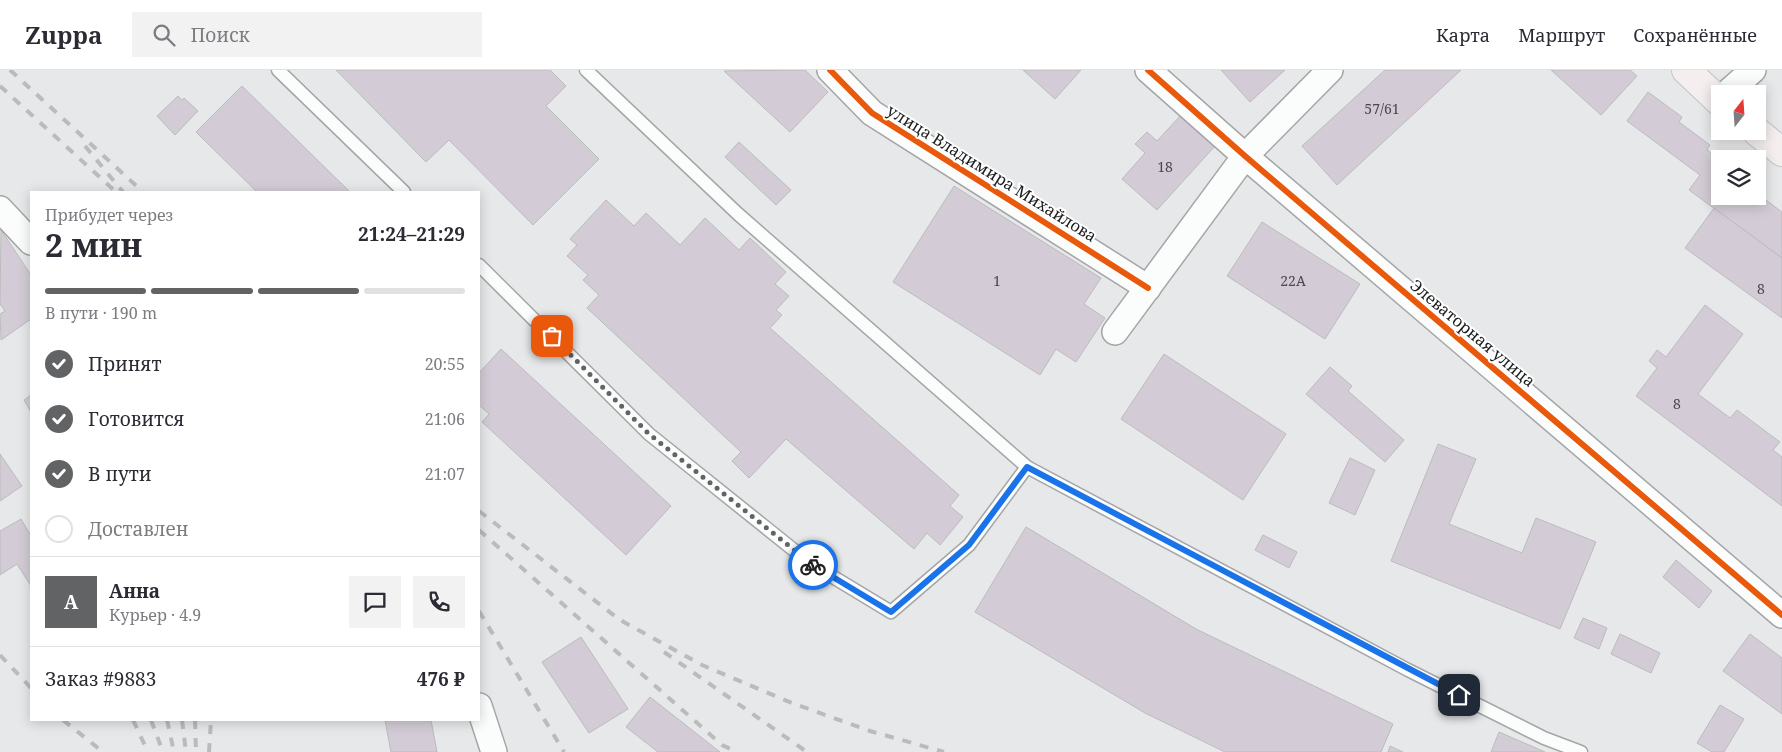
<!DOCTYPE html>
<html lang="ru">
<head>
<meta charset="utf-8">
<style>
	body { margin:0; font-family:"Noto Serif",serif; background:#f2f2f3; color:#2b2b33; height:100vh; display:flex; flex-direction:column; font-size:19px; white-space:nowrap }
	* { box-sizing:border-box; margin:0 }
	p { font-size:16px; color:#7c7c81 }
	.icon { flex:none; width:28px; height:28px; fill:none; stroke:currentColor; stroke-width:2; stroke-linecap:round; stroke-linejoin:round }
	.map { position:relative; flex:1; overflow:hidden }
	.sheet { position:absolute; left:30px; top:121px; width:450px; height:530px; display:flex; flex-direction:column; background:#fff; border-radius:0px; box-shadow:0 2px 12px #0003 }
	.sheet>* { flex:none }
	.needle { width:32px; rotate:17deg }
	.tools { position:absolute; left:1711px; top:15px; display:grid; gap:10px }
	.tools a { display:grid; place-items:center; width:55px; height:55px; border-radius:0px; background:#fff; box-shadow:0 2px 12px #0003; font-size:25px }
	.pin { position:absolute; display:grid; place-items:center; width:42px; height:42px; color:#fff; margin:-21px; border-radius:10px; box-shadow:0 2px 8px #0006 }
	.courier { position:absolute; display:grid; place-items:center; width:50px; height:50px; margin:-25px; border:4px solid #1a73e8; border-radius:50%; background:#fff; color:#222; box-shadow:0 1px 6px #0007 }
	.overview em { font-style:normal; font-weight:700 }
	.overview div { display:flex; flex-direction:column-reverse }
	.overview { display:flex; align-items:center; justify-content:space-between; height:85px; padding:0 15px }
	h1 { font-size:32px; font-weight:700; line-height:38px }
	.bar { display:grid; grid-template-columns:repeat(4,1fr); gap:8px 5px; align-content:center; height:60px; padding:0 15px }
	.bar i { height:6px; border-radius:4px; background:#e1e1e2 }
	.bar .on { background:#626364 }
	.bar p { grid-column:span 4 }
	.line { display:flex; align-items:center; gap:12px; padding:0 15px; border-top:1px solid #e1e1e2 }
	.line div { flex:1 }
	.round { display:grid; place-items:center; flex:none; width:52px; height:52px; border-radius:0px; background:#f2f2f3 }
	ol { padding:0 15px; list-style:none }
	li { display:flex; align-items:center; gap:15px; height:55px }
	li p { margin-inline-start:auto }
	li .icon { padding:5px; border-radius:50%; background:#626364; color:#fff; stroke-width:4 }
	li:last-child { color:#7c7c81 }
	li i { width:28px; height:28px; border:2px solid #e1e1e2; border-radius:50% }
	header { display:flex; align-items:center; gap:30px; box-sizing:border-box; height:70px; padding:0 25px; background:#fff; border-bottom:1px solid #e1e1e2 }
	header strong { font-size:24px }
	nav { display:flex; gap:28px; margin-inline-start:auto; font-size:18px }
	.search { width:350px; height:45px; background:#f2f2f3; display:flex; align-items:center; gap:12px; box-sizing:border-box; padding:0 18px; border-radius:0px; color:#7c7c81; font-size:19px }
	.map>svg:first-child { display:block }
</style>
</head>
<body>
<header>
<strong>Zuppa</strong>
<div class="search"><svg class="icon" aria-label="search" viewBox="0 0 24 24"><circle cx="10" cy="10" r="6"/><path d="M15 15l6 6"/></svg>Поиск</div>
<nav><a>Карта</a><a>Маршрут</a><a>Сохранённые</a></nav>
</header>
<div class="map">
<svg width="1782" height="682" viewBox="0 0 1782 682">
	<rect width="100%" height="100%" fill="#e7e8e9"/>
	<g fill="#d3ccd6" stroke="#bcbbbc">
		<path d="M 336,0 L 550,0 L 566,16 L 546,36 L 599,89 L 533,155 L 449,70 L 426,92 Z"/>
		<path d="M 805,0 L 828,22 L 790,62 L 724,1 Z"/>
		<path d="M 1023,0 L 1081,0 L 1055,29 Z"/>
		<path d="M 1221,0 L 1285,0 L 1250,32 Z"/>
		<path d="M 1385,0 L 1461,0 L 1337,115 L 1302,76 Z"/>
		<path d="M 1551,0 L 1630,0 L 1637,6 L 1601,45 Z"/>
		<path d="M 242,16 L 350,122 L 257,122 L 196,62 Z"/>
		<path d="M 1648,22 L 1682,47 L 1679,52 L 1710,75 L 1707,80 L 1720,89 L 1720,126 L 1758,126 L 1758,124 L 1782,142 L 1782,188 L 1689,120 L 1700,105 L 1627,51 Z"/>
		<path d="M 178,26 L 182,30 L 184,28 L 198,41 L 175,65 L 157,46 Z"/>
		<path d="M 1181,45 L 1215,76 L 1157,140 L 1122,109 L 1145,83 L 1135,74 L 1147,62 L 1157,71 Z"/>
		<path d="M 739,72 L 791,120 L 776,135 L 725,87 Z"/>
		<path d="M 954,116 L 1101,208 L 1084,234 L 1105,248 L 1076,292 L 1056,279 L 1040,305 L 893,212 Z"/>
		<path d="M 606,130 L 634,156 L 646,143 L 680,175 L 705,148 L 739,180 L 750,168 L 786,202 L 775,214 L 789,226 L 776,240 L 782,245 L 770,258 L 959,425 L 950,436 L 963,447 L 940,475 L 927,463 L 914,479 L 786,369 L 749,408 L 732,391 L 741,382 L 587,238 L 599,225 L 583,210 L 588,205 L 567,186 L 577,175 L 570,169 Z"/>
		<path d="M 1714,138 L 1782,188 L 1782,248 L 1685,178 Z"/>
		<path d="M 1262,152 L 1360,214 L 1325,269 L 1227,206 Z"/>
		<path d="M 1,160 L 31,205 L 31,249 L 1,270 L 0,244 L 5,241 L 0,234 Z"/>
		<path d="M 1705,235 L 1743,264 L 1698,324 L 1730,348 L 1737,340 L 1780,372 L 1773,380 L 1782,387 L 1782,436 L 1636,326 L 1657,298 L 1649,291 L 1657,280 L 1666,287 Z"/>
		<path d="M 501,279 L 671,436 L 626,485 L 482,352 L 489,344 L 479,335 L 479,303 Z"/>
		<path d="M 1164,284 L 1286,364 L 1243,430 L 1121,349 Z"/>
		<path d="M 1330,297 L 1352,316 L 1348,321 L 1404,370 L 1385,392 L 1306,324 Z"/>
		<path d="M 31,325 L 31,342 L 24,330 Z"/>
		<path d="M 1438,374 L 1476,389 L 1449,454 L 1522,483 L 1536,448 L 1596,472 L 1560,559 L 1391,491 Z"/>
		<path d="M 0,384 L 22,416 L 0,431 Z"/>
		<path d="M 1350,388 L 1375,400 L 1355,445 L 1329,433 Z"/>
		<path d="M 21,449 L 31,466 L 31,516 L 17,494 L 0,505 L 0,461 Z"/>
		<path d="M 1026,457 L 1196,559 L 1393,654 L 1381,682 L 1225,682 L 1145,643 L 975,542 Z"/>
		<path d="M 1263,465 L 1297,482 L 1289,498 L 1255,480 Z"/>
		<path d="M 1676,490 L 1712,521 L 1699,538 L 1663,507 Z"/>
		<path d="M 1583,548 L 1607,558 L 1599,579 L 1574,568 Z"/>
		<path d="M 1620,564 L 1660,583 L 1651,603 L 1611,584 Z"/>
		<path d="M 1750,564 L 1782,588 L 1782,644 L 1723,601 Z"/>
		<path d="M 581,567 L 628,639 L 589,663 L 542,592 Z"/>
		<path d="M 650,627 L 720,682 L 658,682 L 626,657 Z"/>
		<path d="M 1720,635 L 1744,649 L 1724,682 L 1712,682 L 1697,673 Z"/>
		<path d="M 385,650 L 431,650 L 437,682 L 391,682 Z"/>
		<path d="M 1499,662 L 1545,682 L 1491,682 Z"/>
		<path d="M 1390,676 L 1403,682 L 1388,682 Z"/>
	</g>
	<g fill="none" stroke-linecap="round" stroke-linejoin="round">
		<g stroke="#a5a5a6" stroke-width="15">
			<g id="lane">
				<path d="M 278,0 L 404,122"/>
				<path d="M 586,0 L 738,144 L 1027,397"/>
				<path d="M 479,195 L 649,364 L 810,493 L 891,542 L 969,475 L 1027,397 L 1408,600 L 1544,668 L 1581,682"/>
			</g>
		</g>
		<g stroke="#a5a5a6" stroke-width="28">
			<g id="street">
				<path d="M 830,0 L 872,43 L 1148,218"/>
				<path d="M 1148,0 L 1245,86 L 1782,545"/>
				<path d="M 1726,24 L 1753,0"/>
				<path d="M 0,139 L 31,172"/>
				<path d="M 1115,262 L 1245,86 L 1330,0"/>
				<path d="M 479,636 L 494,682"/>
			</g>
		</g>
		<g stroke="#c4c5c5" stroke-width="30">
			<g id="primary">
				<path d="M 1686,0 L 1720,32"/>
				<path d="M 1756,61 L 1782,82"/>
			</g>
		</g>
		<use href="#lane" stroke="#fbfcfc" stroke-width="12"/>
		<use href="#street" stroke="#fbfcfc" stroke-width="25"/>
		<use href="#primary" stroke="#f4eeee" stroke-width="28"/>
		<g stroke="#bbbbbc" stroke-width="4" stroke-dasharray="9 9" stroke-linecap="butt">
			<path d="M 10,0 L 143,122"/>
			<path d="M 0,16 L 116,122"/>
			<path d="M 85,76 L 123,122"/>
			<path d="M 479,441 L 620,550 L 702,595 L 792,633 L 870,661 L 944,682"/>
			<path d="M 479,460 L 722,675 L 737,682"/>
			<path d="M 479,541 L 564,682"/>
			<path d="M 664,582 L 807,682"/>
			<path d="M 0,585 L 31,618"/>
			<path d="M 63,650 L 103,682"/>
			<path d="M 133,650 L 148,682"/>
			<path d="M 151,650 L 163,682"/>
			<path d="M 167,650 L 174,682"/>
			<path d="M 182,650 L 186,682"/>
			<path d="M 195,650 L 196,682"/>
			<path d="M 209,682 L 211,650"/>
		</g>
		<g stroke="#fff" stroke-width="9">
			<g id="cycleway">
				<path d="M 830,0 L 872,43 L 1148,218"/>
				<path d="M 1148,0 L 1245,86 L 1782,545"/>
			</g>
		</g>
		<use href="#cycleway" stroke="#e8590c" stroke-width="6"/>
	</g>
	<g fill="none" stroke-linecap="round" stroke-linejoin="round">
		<path stroke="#626364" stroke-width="5" stroke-dasharray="0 9" d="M 552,266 L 649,364 L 813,495"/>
		<path stroke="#1a73e8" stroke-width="6" d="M 813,495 L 891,542 L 969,475 L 1027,397 L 1459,625"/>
	</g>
	<g text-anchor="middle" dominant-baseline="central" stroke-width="4" stroke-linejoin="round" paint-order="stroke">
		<g font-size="14" fill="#49484b">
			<text x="1382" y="38">57/61</text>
			<text x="1165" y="96">18</text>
			<text x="997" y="210">1</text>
			<text x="1293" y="210">22А</text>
			<text x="1761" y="218">8</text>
			<text x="1677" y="333">8</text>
		</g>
		<g font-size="16" fill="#1b1c1d" stroke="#fff">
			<text transform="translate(992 103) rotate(32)">улица Владимира Михайлова</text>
			<text transform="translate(1473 263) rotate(40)">Элеваторная улица</text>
		</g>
	</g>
</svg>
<div class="tools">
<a><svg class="needle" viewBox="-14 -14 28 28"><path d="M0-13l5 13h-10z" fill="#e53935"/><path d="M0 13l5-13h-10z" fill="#7c7c81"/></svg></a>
<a><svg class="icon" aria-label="layers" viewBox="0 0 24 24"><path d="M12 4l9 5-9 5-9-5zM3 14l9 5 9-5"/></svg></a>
</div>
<div class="pin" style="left:552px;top:266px;background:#ea580c"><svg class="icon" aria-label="bag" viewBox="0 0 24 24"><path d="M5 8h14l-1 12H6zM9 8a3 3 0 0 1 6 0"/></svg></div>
<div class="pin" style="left:1459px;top:625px;background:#1f2937"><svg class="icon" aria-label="home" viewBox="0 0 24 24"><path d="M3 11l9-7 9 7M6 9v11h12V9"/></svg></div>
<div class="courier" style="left:813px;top:495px"><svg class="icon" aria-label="bike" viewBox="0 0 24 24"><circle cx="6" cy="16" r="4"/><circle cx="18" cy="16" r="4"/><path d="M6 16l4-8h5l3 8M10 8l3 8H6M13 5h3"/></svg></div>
<section class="sheet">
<div class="overview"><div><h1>2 мин</h1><p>Прибудет через</p></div><em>21:24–21:29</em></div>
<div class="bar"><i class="on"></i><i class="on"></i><i class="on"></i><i></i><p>В пути · 190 m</p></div>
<ol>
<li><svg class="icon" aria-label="check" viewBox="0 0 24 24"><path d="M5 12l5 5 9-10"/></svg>Принят<p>20:55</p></li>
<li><svg class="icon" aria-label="check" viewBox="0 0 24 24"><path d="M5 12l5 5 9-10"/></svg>Готовится<p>21:06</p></li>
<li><svg class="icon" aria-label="check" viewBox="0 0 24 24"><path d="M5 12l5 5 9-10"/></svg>В пути<p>21:07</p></li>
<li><i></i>Доставлен</li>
</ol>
<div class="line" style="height:90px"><b class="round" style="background:#626364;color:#fff">А</b><div><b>Анна</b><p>Курьер · 4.9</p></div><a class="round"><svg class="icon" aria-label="chat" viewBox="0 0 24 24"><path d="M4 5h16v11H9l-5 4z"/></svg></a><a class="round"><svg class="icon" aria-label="phone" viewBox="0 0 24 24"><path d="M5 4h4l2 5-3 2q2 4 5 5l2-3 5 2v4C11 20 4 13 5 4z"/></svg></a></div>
<div class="line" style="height:65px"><div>Заказ #9883</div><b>476 ₽</b></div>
</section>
</div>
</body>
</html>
